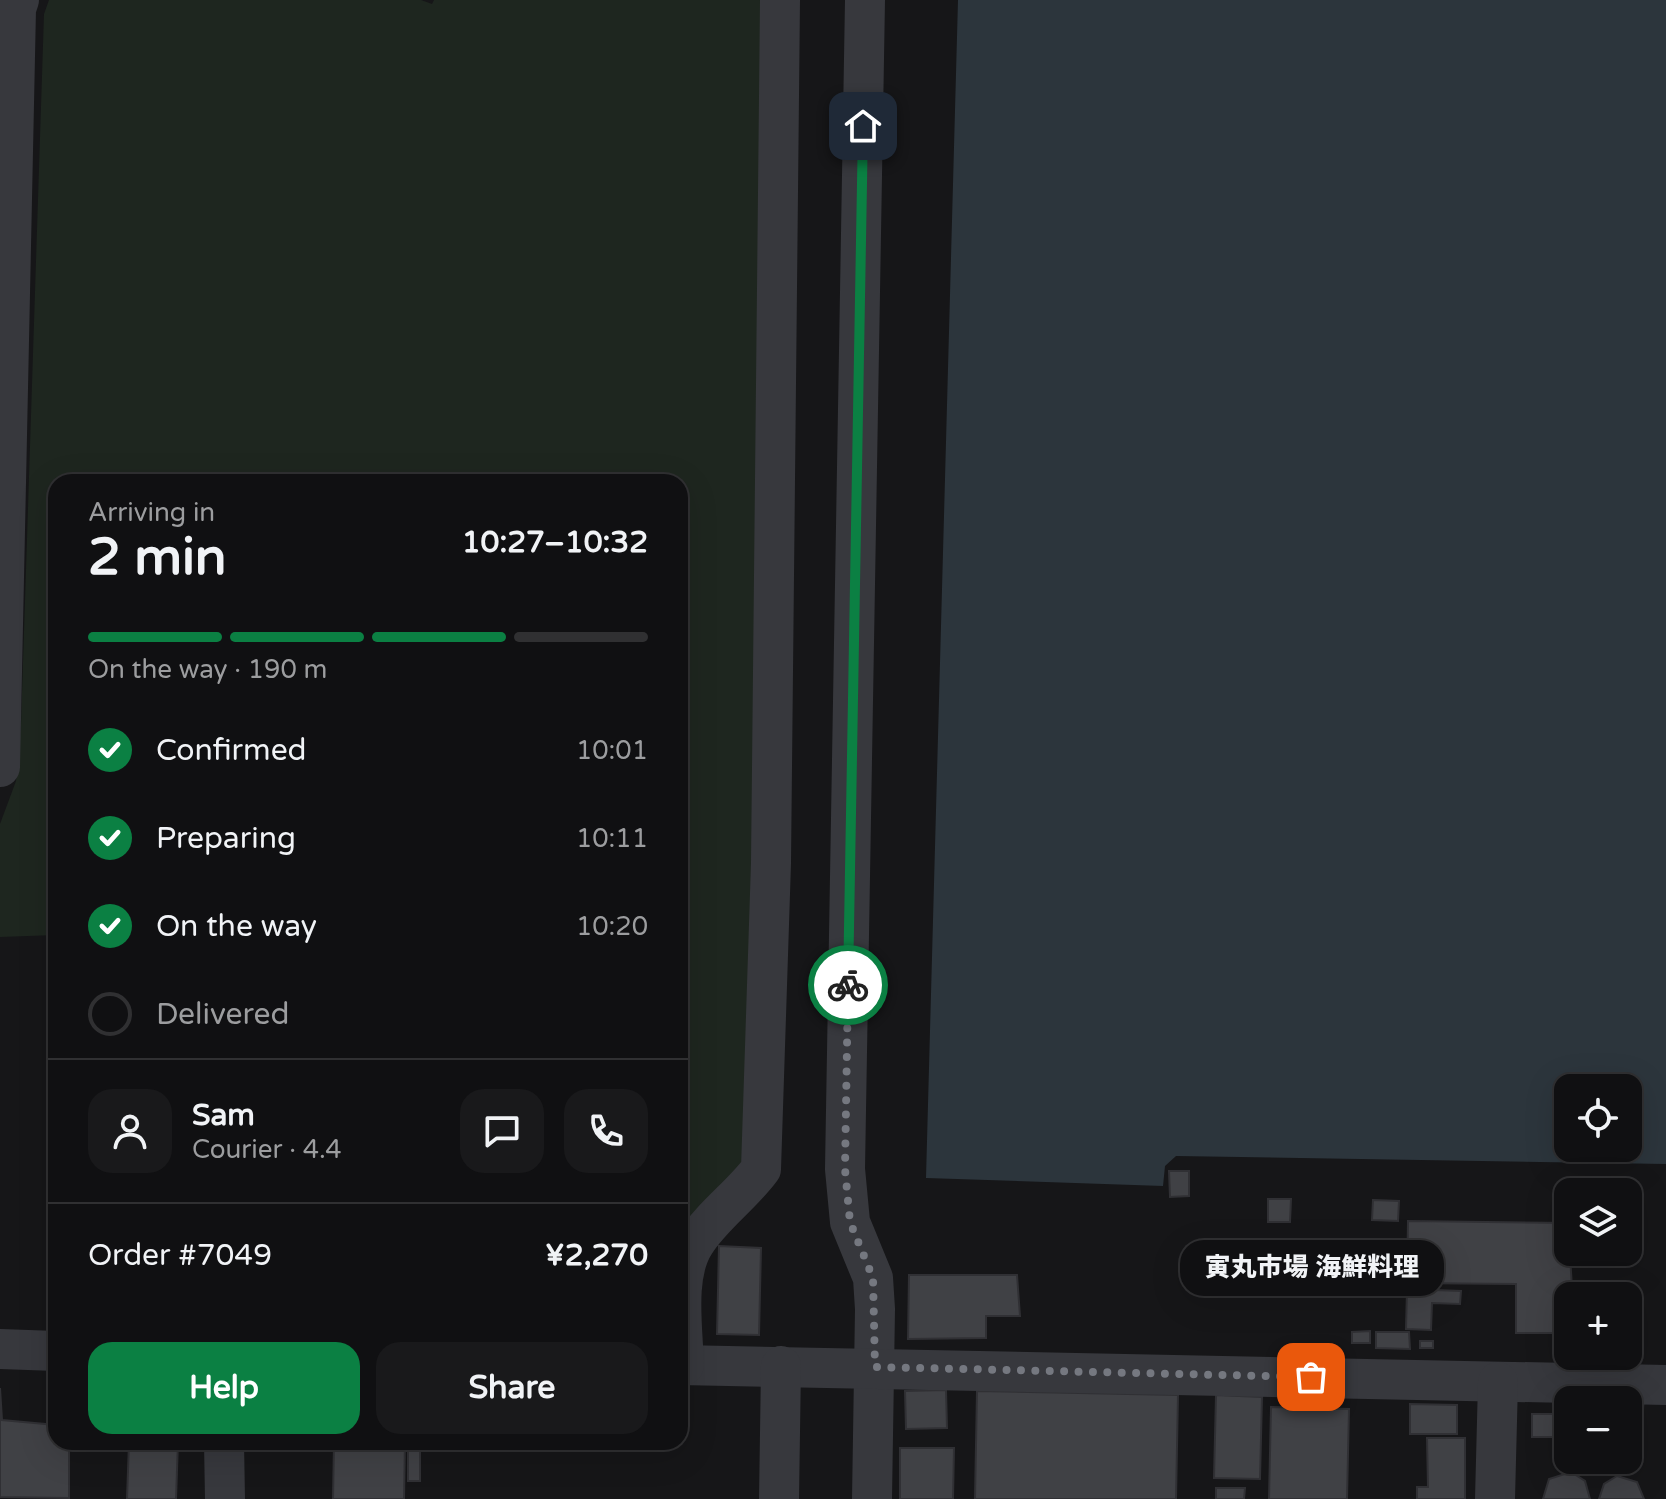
<!DOCTYPE html>
<html lang="en">
<head>
<meta charset="utf-8">
<style>
	body { margin:0; font-family:"Varela Round","Noto Sans JP",sans-serif; background:#19191b; color:#f1f3f6; height:100vh; display:flex; flex-direction:column; font-size:30px; white-space:nowrap }
	* { box-sizing:border-box; margin:0 }
	p { font-size:26px; color:#9c9d9f }
	.icon { flex:none; width:44px; height:44px; fill:none; stroke:currentColor; stroke-width:2; stroke-linecap:round; stroke-linejoin:round }
	.map { position:relative; flex:1; overflow:hidden }
	.drawer { position:absolute; left:48px; top:474px; width:640px; height:976px; display:flex; flex-direction:column; background:#101012; border-radius:24px; box-shadow:0 8px 32px #0002,0 0 0 2px #303032 }
	.drawer>* { flex:none }
	.tools { position:absolute; left:1554px; top:1074px; display:grid; gap:16px }
	.tools a { display:grid; place-items:center; width:88px; height:88px; border-radius:16px; background:#101012; box-shadow:0 8px 32px #0002,0 0 0 2px #303032; font-size:40px }
	.pin { position:absolute; display:grid; place-items:center; width:68px; height:68px; color:#fff; margin:-34px; border-radius:16px; box-shadow:0 4px 12px #0006 }
	.courier { position:absolute; display:grid; place-items:center; width:80px; height:80px; margin:-40px; border:6px solid #0b8043; border-radius:50%; background:#fff; color:#222; box-shadow:0 2px 10px #0007 }
	.bubble { position:absolute; height:56px; border-radius:24px; background:#101012; box-shadow:0 8px 32px #0002,0 0 0 2px #303032; font-size:26px; font-weight:800; line-height:56px; text-align:center }
	.summary em { font-style:normal; font-weight:800 }
	.summary div { display:flex; flex-direction:column-reverse }
	.summary { display:flex; align-items:center; justify-content:space-between; height:136px; padding:0 40px }
	h1 { font-size:52px; font-weight:800; line-height:60px }
	.bar { display:grid; grid-template-columns:repeat(4,1fr); gap:12px 8px; align-content:center; height:96px; padding:0 40px }
	.bar i { height:10px; border-radius:6px; background:#303032 }
	.bar .selected { background:#0b8043 }
	.bar p { grid-column:span 4 }
	.line { display:flex; align-items:center; gap:20px; padding:0 40px; border-top:2px solid #303032 }
	.line div { flex:1 }
	.round { display:grid; place-items:center; flex:none; width:84px; height:84px; border-radius:24px; background:#19191b }
	ol { padding:0 40px; list-style:none }
	li { display:flex; align-items:center; gap:24px; height:88px }
	li p { margin-inline-start:auto }
	li .icon { padding:8px; border-radius:50%; background:#0b8043; color:#fff; stroke-width:4 }
	li:last-child { color:#9c9d9f }
	li i { width:44px; height:44px; border:4px solid #303032; border-radius:50% }
	.primary-button { display:flex; gap:16px; margin-top:auto; padding:16px 40px }
	.primary-button a { flex:1; height:92px; border-radius:24px; background:#0b8043; color:#fff; font-size:32px; font-weight:800; line-height:92px; text-align:center }
	.primary-button a+a { background:#19191b; color:#f1f3f6 }
	.map>svg:first-child { display:block }
</style>
</head>
<body>
<div class="map">
<svg width="1666" height="1499" viewBox="0 0 1666 1499">
	<rect width="100%" height="100%" fill="#161618"/>
	<path fill="#1e261f" d="M 49,0 L 421,0 L 432,4 L 434,0 L 768,0 L 760,1140 L 680,1281 L 680,482 L 56,482 L 56,935 L 0,937 L 0,824 L 16,781 L 21,724 L 44,14 Z"/>
	<path fill="#2c353c" fill-rule="evenodd" d="M 958,0 L 1666,0 L 1666,1164 L 1176,1156 L 1165,1166 L 1163,1186 L 926,1178 ZM 1568,1088 L 1628,1088 L 1628,1148 L 1568,1148 Z"/>
	<g fill="#404145" stroke="#303034" stroke-width="2">
		<path d="M 1169,1171 L 1189,1171 L 1189,1196 L 1170,1197 Z"/>
		<path d="M 1268,1199 L 1291,1199 L 1290,1222 L 1268,1222 Z"/>
		<path d="M 1373,1200 L 1399,1201 L 1398,1221 L 1372,1220 Z"/>
		<path d="M 1408,1221 L 1568,1223 L 1572,1288 L 1561,1288 L 1561,1333 L 1516,1333 L 1516,1284 L 1407,1283 Z"/>
		<path d="M 719,1246 L 761,1248 L 759,1335 L 717,1334 Z"/>
		<path d="M 909,1275 L 1017,1275 L 1020,1316 L 986,1316 L 986,1338 L 908,1339 Z"/>
		<path d="M 1407,1289 L 1461,1291 L 1460,1304 L 1432,1303 L 1431,1330 L 1406,1329 Z"/>
		<path d="M 1370,1331 L 1370,1343 L 1352,1343 L 1352,1332 Z"/>
		<path d="M 1376,1332 L 1409,1332 L 1410,1349 L 1376,1348 Z"/>
		<rect x="1420" y="1341" width="13" height="7"/>
		<path d="M 0,1388 L 2,1420 L 56,1425 L 56,1442 L 69,1442 L 69,1498 L 0,1497 Z"/>
		<path d="M 946,1390 L 947,1428 L 906,1429 L 905,1391 Z"/>
		<path d="M 977,1391 L 1178,1395 L 1176,1499 L 975,1499 Z"/>
		<path d="M 1216,1395 L 1262,1397 L 1260,1479 L 1214,1478 Z"/>
		<path d="M 1644,1395 L 1642,1424 L 1628,1423 L 1628,1400 Z"/>
		<path d="M 1410,1404 L 1457,1405 L 1457,1434 L 1410,1434 Z"/>
		<path d="M 1271,1407 L 1349,1409 L 1347,1499 L 1269,1499 Z"/>
		<rect x="1532" y="1414" width="36" height="23"/>
		<path d="M 1427,1438 L 1465,1438 L 1465,1499 L 1417,1499 L 1417,1487 L 1428,1487 Z"/>
		<path d="M 129,1442 L 178,1442 L 176,1499 L 127,1499 Z"/>
		<path d="M 334,1442 L 405,1442 L 404,1499 L 333,1499 Z"/>
		<rect x="408" y="1442" width="12" height="39"/>
		<path d="M 900,1448 L 954,1448 L 953,1499 L 900,1499 Z"/>
		<path d="M 1571,1472 L 1585,1481 L 1590,1499 L 1543,1499 L 1549,1479 Z"/>
		<path d="M 1617,1476 L 1637,1482 L 1644,1499 L 1599,1499 L 1604,1484 Z"/>
		<path d="M 1216,1488 L 1245,1488 L 1244,1499 L 1216,1499 Z"/>
	</g>
	<g fill="none" stroke-linecap="round" stroke-linejoin="round">
		<g stroke="#37383d" stroke-width="40">
			<path d="M 865,0 L 845,1169 L 850,1222 L 873,1278 L 875,1309 L 872,1499"/>
			<path d="M 0,767 L 16,9 L 19,0"/>
			<path d="M 0,1349 L 56,1351"/>
			<path d="M 680,1365 L 1666,1385"/>
			<path d="M 684,1365 C 683,1329 674,1275 695,1243 C 712,1216 742,1195 761,1169 L 771,863 L 780,0"/>
			<path d="M 224,1442 L 225,1499"/>
			<path d="M 779,1499 L 781,1366"/>
			<path d="M 1495,1499 L 1498,1382"/>
		</g>
	</g>
	<g fill="none" stroke-linecap="round" stroke-linejoin="round">
		<path stroke="#757880" stroke-width="8" stroke-dasharray="0 14.4" d="M 848,985 L 845,1169 L 850,1222 L 873,1278 L 875,1367 L 1311,1377"/>
		<path stroke="#0b8043" stroke-width="10" d="M 848,985 L 863,126"/>
	</g>
</svg>
<div class="tools">
<a><svg class="icon" aria-label="locate" viewBox="0 0 24 24"><circle cx="12" cy="12" r="6"/><path d="M12 2v4M12 18v4M2 12h4M18 12h4"/></svg></a>
<a><svg class="icon" aria-label="layers" viewBox="0 0 24 24"><path d="M12 4l9 5-9 5-9-5zM3 14l9 5 9-5"/></svg></a>
<a>+</a>
<a>−</a>
</div>
<div class="pin" style="left:1311px;top:1377px;background:#ea580c"><svg class="icon" aria-label="bag" viewBox="0 0 24 24"><path d="M5 8h14l-1 12H6zM9 8a3 3 0 0 1 6 0"/></svg></div>
<div class="pin" style="left:863px;top:126px;background:#1f2937"><svg class="icon" aria-label="home" viewBox="0 0 24 24"><path d="M3 11l9-7 9 7M6 9v11h12V9"/></svg></div>
<div class="courier" style="left:848px;top:985px"><svg class="icon" aria-label="bike" viewBox="0 0 24 24"><circle cx="6" cy="16" r="4"/><circle cx="18" cy="16" r="4"/><path d="M6 16l4-8h5l3 8M10 8l3 8H6M13 5h3"/></svg></div>
<div class="bubble" style="left:1180px;top:1240px;width:264px">寅丸市場 海鮮料理</div>
<section class="drawer">
<div class="summary"><div><h1>2 min</h1><p>Arriving in</p></div><em>10:27–10:32</em></div>
<div class="bar"><i class="selected"></i><i class="selected"></i><i class="selected"></i><i></i><p>On the way · 190 m</p></div>
<ol>
<li><svg class="icon" aria-label="check" viewBox="0 0 24 24"><path d="M5 12l5 5 9-10"/></svg>Confirmed<p>10:01</p></li>
<li><svg class="icon" aria-label="check" viewBox="0 0 24 24"><path d="M5 12l5 5 9-10"/></svg>Preparing<p>10:11</p></li>
<li><svg class="icon" aria-label="check" viewBox="0 0 24 24"><path d="M5 12l5 5 9-10"/></svg>On the way<p>10:20</p></li>
<li><i></i>Delivered</li>
</ol>
<div class="line" style="height:144px"><a class="round"><svg class="icon" aria-label="person" viewBox="0 0 24 24"><circle cx="12" cy="8" r="4"/><path d="M4 21q1-7 8-7t8 7"/></svg></a><div><b>Sam</b><p>Courier · 4.4</p></div><a class="round"><svg class="icon" aria-label="chat" viewBox="0 0 24 24"><path d="M4 5h16v11H9l-5 4z"/></svg></a><a class="round"><svg class="icon" aria-label="phone" viewBox="0 0 24 24"><path d="M5 4h4l2 5-3 2q2 4 5 5l2-3 5 2v4C11 20 4 13 5 4z"/></svg></a></div>
<div class="line" style="height:104px"><div>Order #7049</div><b>¥2,270</b></div>
<div class="primary-button"><a>Help</a><a>Share</a></div>
</section>
</div>
</body>
</html>
